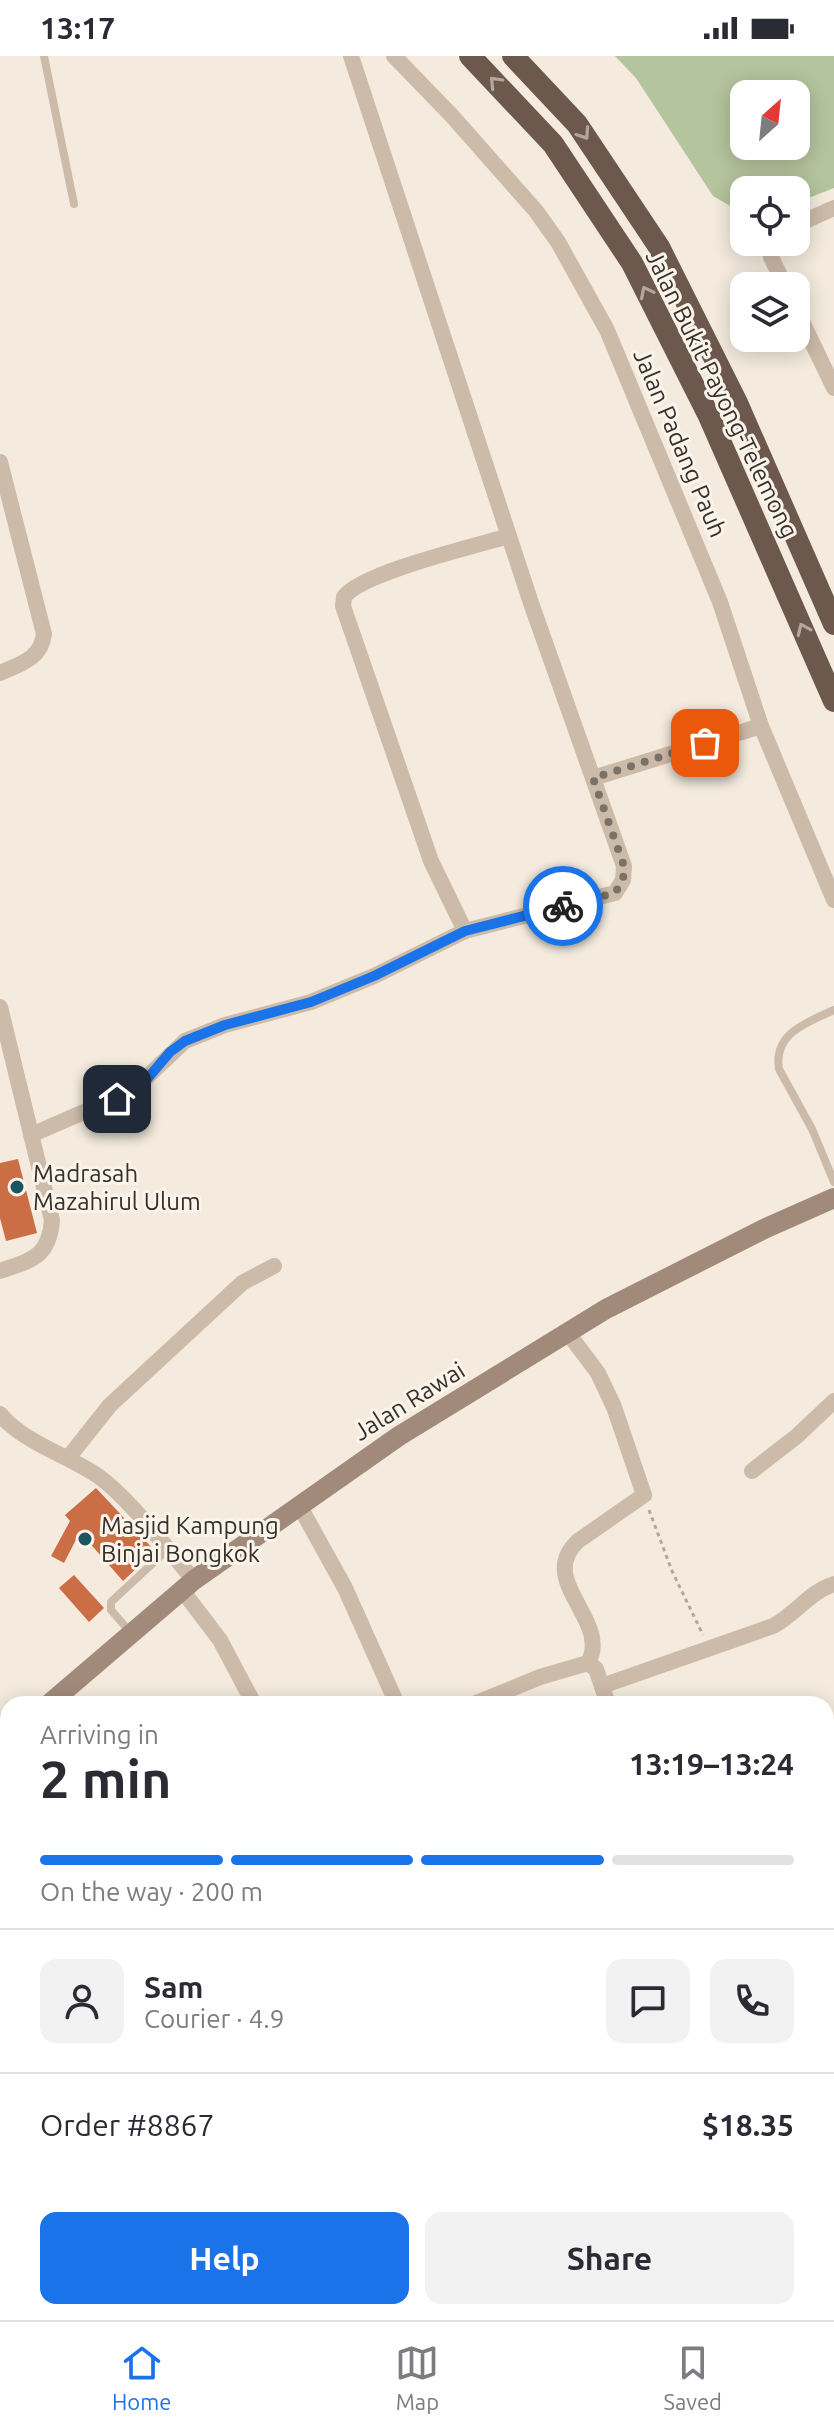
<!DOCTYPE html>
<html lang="en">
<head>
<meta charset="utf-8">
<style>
	body { margin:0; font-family:Ubuntu,sans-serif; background:#f2f2f3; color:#2b2b33; height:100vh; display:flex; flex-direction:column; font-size:30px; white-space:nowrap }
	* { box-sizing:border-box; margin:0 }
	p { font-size:26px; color:#7c7c81 }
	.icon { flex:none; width:44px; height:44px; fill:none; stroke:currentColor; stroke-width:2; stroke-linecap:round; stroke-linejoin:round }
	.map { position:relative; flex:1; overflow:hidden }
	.drawer { position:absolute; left:0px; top:1640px; width:834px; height:624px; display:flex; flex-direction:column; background:#fff; border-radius:24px 24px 0 0; box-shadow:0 4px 20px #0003 }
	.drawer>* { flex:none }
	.needle { width:52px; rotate:27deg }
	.fabs { position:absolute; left:730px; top:24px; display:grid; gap:16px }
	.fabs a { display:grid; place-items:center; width:80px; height:80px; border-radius:16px; background:#fff; box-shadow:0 4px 20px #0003; font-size:40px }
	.pin { position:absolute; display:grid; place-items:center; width:68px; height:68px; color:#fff; margin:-34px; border-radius:16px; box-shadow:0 4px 12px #0006 }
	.courier { position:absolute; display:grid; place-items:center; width:80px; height:80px; margin:-40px; border:6px solid #1a73e8; border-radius:50%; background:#fff; color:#222; box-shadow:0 2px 10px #0007 }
	.summary em { font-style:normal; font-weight:700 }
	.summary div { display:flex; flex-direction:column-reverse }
	.summary { display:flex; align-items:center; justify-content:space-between; height:136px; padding:0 40px }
	h1 { font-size:52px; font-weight:700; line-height:60px }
	.bar { display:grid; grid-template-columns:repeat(4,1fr); gap:12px 8px; align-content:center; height:96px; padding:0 40px }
	.bar i { height:10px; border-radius:6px; background:#e1e1e2 }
	.bar .active { background:#1a73e8 }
	.bar p { grid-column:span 4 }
	.line { display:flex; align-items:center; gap:20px; padding:0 40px; border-top:2px solid #e1e1e2 }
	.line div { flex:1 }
	.round { display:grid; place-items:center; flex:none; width:84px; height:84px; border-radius:16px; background:#f2f2f3 }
	.button { display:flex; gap:16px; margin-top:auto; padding:16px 40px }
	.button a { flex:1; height:92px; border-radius:16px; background:#1a73e8; color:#fff; font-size:32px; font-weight:700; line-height:92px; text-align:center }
	.button a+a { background:#f2f2f3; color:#2b2b33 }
	.status { display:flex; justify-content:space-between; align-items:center; height:56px; padding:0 40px; background:#fff; direction:ltr }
	.status svg { height:22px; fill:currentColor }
	.tab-bar { display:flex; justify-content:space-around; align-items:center; height:112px; border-top:2px solid #e1e1e2; background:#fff; font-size:22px; color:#7c7c81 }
	.tab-bar a { display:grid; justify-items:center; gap:4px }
	.tab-bar .active { color:#1a73e8 }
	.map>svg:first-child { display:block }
</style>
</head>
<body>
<div class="status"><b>13:17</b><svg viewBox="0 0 49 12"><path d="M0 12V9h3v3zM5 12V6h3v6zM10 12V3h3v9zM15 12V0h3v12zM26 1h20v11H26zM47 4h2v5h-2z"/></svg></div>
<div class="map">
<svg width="834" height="2264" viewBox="0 0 834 2264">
	<rect width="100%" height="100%" fill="#f4ebde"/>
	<path fill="#b4c49d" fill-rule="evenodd" d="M 615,0 L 834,0 L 834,132 L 796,147 L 796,134 L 744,134 L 744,158 L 713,140 L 636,22 ZM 744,38 L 796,38 L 796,90 L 744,90 Z"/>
	<g fill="#cb6d45">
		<path d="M 18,1103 L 37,1177 L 6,1185 L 0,1162 L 0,1107 Z"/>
		<path d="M 96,1432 L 155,1495 L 123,1525 L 80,1476 L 64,1507 L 51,1500 L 70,1465 L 65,1459 Z"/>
		<path d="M 74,1519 L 104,1552 L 89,1566 L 59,1532 Z"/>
	</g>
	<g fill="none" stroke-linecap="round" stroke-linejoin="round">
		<path stroke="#b9a593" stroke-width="3" stroke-dasharray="4 4" stroke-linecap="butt" d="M 649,1454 L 672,1515 L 703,1579"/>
		<g stroke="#cdbba9" stroke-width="8">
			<path d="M 44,0 L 74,148"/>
			<path d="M 834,954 C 808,966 773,977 779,1013 L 812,1073 L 834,1126"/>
			<path d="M 131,1577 L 111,1554 L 111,1546 L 167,1494"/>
			<path d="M 608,2256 L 621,2264"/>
			<path d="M 539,2264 L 552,2256"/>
			<path d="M 637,2264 L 650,2256"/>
		</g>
		<g stroke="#cdbba9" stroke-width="16">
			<path d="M 394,0 L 453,61 L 536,155 L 558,186 L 607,274 L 720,546 L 761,670 L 834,844"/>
			<path d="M 796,169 L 834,152"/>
			<path d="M 769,186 L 771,201 L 785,230"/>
			<path d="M 796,253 L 834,332"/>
			<path d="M 0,406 L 44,578 C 41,603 20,608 0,617"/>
			<path d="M 593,722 L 761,670"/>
			<path d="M 465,875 L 431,805 L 343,550 L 344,541 C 361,517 475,490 509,480"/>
			<path d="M 0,951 L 52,1164 C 49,1202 31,1204 0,1215"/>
			<path d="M 31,1079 L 132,1035 L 185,985 L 225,969 L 311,946 L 374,920 L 465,875 L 615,837 L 623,824 L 624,810 L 531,547 L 351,0"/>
			<path d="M 568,1277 L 598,1317 L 614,1351 L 644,1439 L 578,1485 C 535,1525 612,1564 588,1607"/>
			<path d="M 0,1358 C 21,1385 69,1400 98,1420 C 129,1442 168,1494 194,1524"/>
			<path d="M 68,1402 L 110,1349 L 242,1227 L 274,1210"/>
			<path d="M 752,1415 L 797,1380 L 834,1345"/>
			<path d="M 299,1449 L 345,1532 L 397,1648"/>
			<path d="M 182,1534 L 220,1584 L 254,1648"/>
			<path d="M 588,1607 L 596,1613 L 608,1648"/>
			<path d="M 602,1630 L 773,1570 C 796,1558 809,1536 834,1528"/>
			<path d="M 474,1648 L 540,1621 L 588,1607"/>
			<path d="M 826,1850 L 834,1858"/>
			<path d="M 154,2264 L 176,2256"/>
		</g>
		<path stroke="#cdbba9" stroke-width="20" d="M 504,2256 L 508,2264"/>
		<g stroke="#a18a7a" stroke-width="20">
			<path d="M 49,1648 L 194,1524 L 399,1380 L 606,1253 L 766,1172 L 834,1142"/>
			<path d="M 0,1688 L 8,1681"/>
		</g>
		<g stroke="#6c584d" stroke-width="22">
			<path d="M 470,0 L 553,88 L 632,207 L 709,360 L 834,645"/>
			<path d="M 513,0 L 577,68 L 659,191 L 737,347 L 834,568"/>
		</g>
	</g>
	<defs><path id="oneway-chevron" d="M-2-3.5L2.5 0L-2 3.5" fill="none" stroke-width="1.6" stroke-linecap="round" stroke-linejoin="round" transform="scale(2)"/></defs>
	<g stroke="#b4a69c">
		<use href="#oneway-chevron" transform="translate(495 26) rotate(-134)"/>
		<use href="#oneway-chevron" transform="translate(584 78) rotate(56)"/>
		<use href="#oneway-chevron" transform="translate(646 236) rotate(-117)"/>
		<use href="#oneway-chevron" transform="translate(803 573) rotate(-114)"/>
	</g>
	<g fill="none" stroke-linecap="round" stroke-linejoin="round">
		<path stroke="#7a7168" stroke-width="8" stroke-dasharray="0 14.4" d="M 563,850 L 615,837 L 623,824 L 624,810 L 593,722 L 705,687"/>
		<path stroke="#1a73e8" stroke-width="10" d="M 117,1043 L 147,1023 L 170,996 L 185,985 L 225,969 L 311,946 L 374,920 L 465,875 L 563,850"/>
	</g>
	<g fill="#1c555d" stroke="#fbf4eb" stroke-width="3">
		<circle cx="17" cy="1131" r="8"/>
		<circle cx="85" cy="1483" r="8"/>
	</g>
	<g text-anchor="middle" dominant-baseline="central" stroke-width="6" stroke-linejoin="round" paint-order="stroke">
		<g font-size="24" fill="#392f29" stroke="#fbf4eb">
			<text transform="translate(722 338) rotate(64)">Jalan Bukit Payong-Telemong</text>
			<text transform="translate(680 387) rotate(67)">Jalan Padang Pauh</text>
			<text transform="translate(409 1345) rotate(-32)">Jalan Rawai</text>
		</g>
		<g font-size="24" fill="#392f29" stroke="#fbf4eb" text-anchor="start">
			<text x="33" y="1117">Madrasah<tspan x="33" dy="28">Mazahirul Ulum</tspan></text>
			<text x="101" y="1469">Masjid Kampung<tspan x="101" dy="28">Binjai Bongkok</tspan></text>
		</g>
	</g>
</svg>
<div class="fabs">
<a><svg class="needle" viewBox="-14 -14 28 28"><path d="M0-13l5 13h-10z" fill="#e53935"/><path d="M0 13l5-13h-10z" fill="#7c7c81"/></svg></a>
<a><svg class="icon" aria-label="locate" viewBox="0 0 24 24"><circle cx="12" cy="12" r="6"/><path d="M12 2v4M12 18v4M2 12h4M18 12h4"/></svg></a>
<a><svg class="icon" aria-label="layers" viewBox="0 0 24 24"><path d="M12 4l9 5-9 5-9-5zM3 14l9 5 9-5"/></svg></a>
</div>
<div class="pin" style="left:705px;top:687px;background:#ea580c"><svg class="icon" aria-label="bag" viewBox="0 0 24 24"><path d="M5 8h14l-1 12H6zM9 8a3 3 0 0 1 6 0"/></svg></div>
<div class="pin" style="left:117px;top:1043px;background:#1f2937"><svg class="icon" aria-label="home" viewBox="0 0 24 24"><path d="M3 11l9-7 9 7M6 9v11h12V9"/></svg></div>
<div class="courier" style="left:563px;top:850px"><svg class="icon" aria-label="bike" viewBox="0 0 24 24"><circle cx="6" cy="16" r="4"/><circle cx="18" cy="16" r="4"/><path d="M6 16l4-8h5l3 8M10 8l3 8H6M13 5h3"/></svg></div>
<section class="drawer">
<div class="summary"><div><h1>2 min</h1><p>Arriving in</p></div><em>13:19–13:24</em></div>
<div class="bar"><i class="active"></i><i class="active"></i><i class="active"></i><i></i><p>On the way · 200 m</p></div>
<div class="line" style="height:144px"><a class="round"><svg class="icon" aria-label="person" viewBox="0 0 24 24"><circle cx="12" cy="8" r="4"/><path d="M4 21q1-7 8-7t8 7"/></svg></a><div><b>Sam</b><p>Courier · 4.9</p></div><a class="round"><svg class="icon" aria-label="chat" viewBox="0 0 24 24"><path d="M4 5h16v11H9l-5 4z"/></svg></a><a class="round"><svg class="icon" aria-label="phone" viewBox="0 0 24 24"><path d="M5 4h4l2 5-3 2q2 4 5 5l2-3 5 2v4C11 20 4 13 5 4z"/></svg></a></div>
<div class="line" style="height:104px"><div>Order #8867</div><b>$18.35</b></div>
<div class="button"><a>Help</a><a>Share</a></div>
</section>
</div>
<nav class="tab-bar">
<a class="active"><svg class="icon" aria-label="home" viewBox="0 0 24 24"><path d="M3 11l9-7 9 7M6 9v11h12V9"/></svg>Home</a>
<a><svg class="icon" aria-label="map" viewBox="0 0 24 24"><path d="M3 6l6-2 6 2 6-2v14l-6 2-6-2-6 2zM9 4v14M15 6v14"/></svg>Map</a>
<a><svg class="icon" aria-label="saved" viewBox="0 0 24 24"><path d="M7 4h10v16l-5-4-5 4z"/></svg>Saved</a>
</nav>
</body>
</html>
